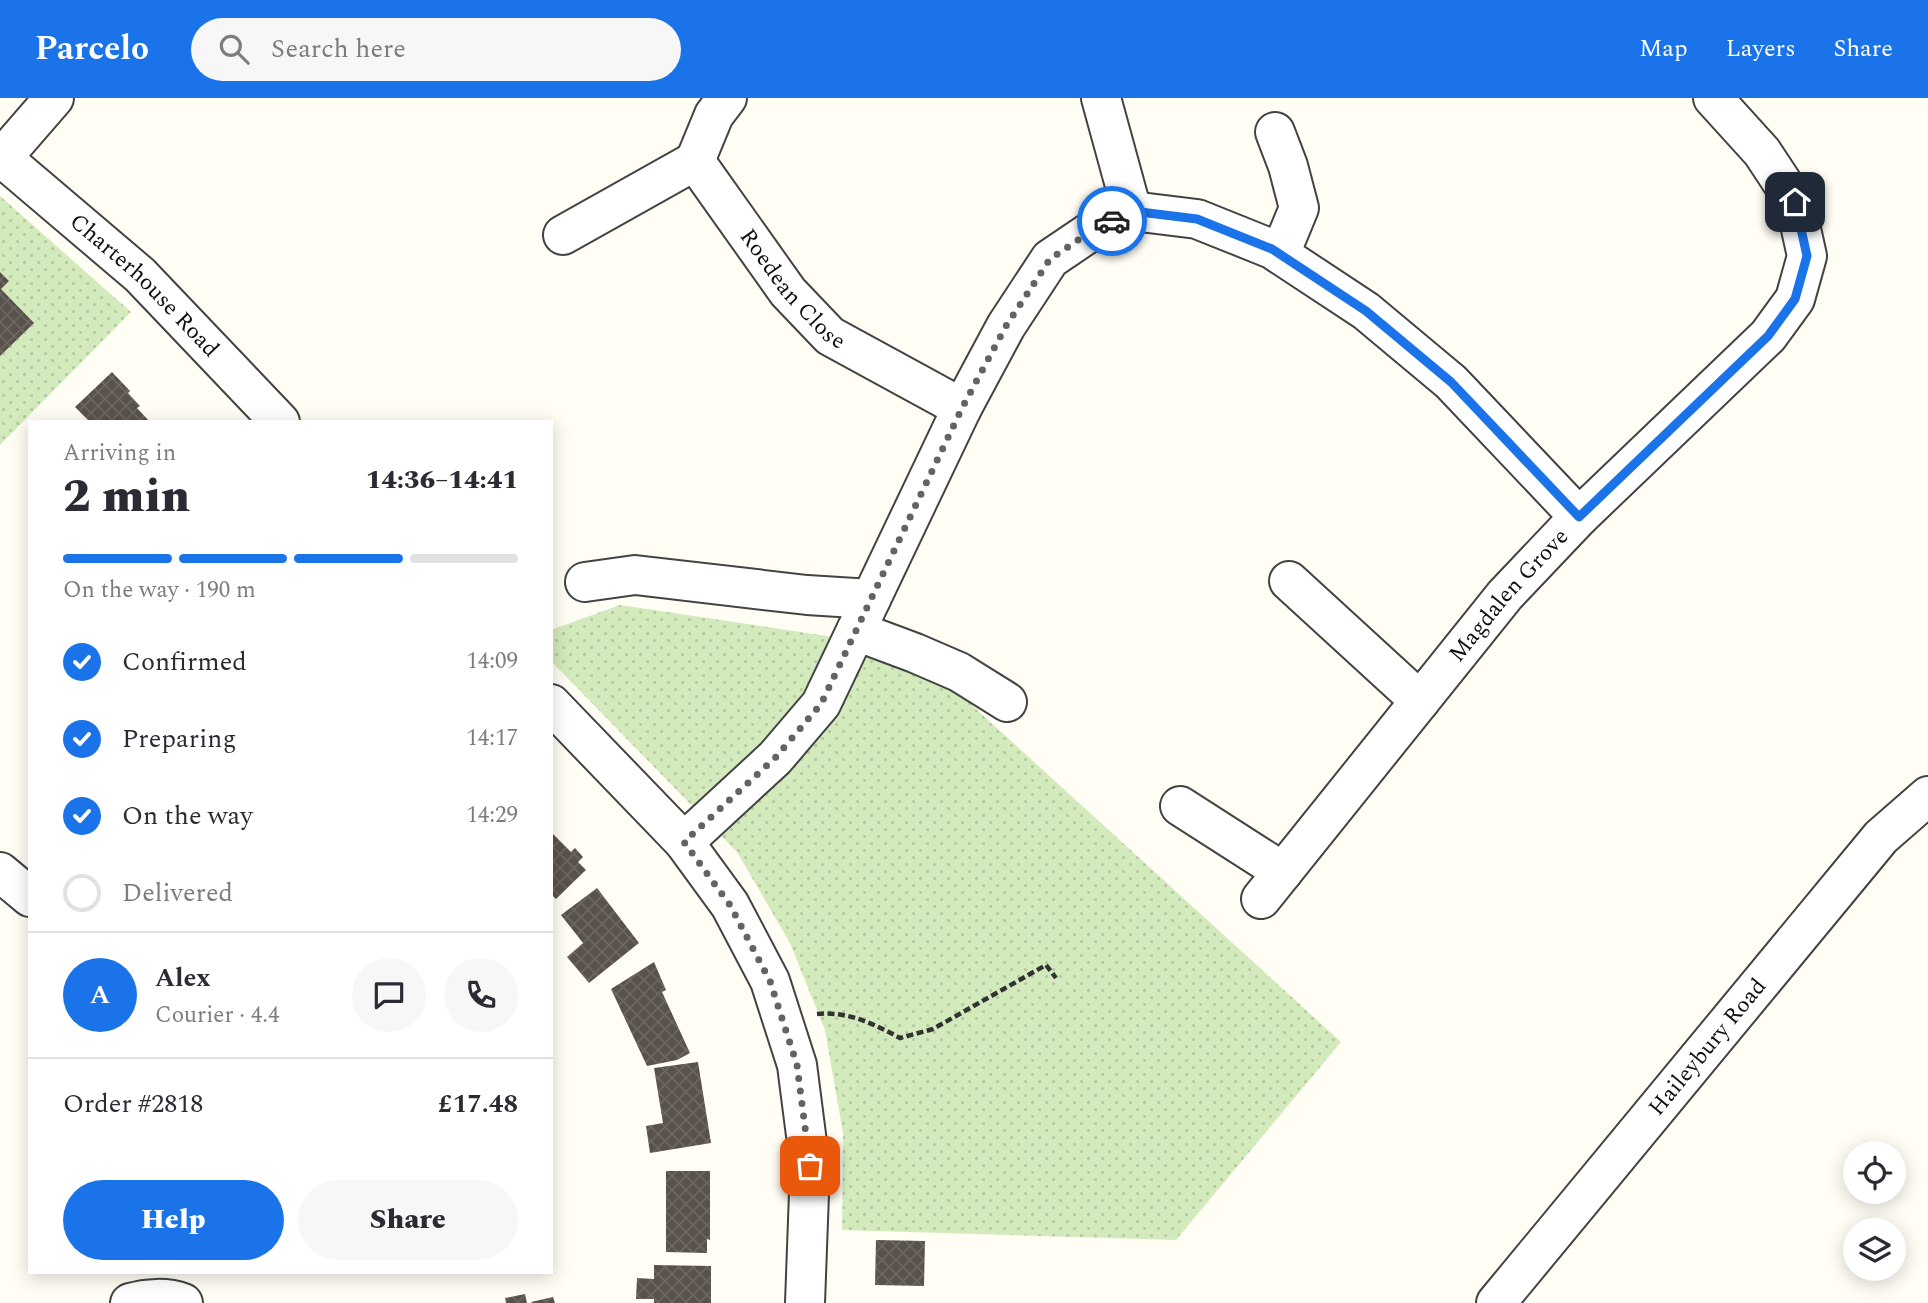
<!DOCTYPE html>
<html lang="en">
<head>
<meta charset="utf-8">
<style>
	body { margin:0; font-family:Spectral,serif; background:#f7f7f7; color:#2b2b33; height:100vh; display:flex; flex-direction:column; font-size:26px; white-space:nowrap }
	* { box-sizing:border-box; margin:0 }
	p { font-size:23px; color:#7c7c81 }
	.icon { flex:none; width:38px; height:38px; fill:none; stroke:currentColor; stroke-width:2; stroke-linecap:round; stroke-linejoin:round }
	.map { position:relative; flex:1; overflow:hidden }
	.side { position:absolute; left:28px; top:322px; width:525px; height:854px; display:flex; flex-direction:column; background:#fff; border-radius:0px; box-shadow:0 4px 18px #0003 }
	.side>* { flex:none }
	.controls { position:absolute; left:1843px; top:1043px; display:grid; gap:14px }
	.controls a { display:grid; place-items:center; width:63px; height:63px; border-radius:50%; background:#fff; box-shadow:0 4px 18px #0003; font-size:35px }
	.pin { position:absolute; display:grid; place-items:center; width:60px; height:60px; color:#fff; margin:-30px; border-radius:14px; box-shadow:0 4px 10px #0006 }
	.courier { position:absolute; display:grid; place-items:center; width:70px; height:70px; margin:-35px; border:5px solid #1a73e8; border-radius:50%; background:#fff; color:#222; box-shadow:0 2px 9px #0007 }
	.head em { font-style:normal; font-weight:800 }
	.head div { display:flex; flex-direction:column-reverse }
	.head { display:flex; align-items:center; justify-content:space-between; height:119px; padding:0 35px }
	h1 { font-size:46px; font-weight:800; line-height:52px }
	.bar { display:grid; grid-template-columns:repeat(4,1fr); gap:10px 7px; align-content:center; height:84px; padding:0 35px }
	.bar i { height:9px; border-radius:5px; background:#e1e1e2 }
	.bar .on { background:#1a73e8 }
	.bar p { grid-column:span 4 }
	.line { display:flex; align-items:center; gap:18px; padding:0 35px; border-top:2px solid #e1e1e2 }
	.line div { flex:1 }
	.round { display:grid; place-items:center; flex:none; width:74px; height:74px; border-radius:37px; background:#f7f7f7 }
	ol { padding:0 35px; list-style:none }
	li { display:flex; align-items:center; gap:21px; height:77px }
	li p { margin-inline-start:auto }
	li .icon { padding:7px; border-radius:50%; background:#1a73e8; color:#fff; stroke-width:4 }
	li:last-child { color:#7c7c81 }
	li i { width:38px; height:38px; border:4px solid #e1e1e2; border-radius:50% }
	.cta { display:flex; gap:14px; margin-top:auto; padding:14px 35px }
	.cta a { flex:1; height:80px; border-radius:42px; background:#1a73e8; color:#fff; font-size:28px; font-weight:800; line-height:80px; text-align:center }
	.cta a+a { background:#f7f7f7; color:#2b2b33 }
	header { display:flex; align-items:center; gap:42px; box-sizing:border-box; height:98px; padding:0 35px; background:#1a73e8; color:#fff }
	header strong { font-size:33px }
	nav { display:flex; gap:38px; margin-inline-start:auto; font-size:24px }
	.search { width:490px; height:63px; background:#f7f7f7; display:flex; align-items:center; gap:18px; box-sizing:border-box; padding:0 24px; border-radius:38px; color:#7c7c81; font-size:26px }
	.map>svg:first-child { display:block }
</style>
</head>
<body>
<header>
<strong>Parcelo</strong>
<div class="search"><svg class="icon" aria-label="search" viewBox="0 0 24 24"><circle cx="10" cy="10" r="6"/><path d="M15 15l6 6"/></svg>Search here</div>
<nav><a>Map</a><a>Layers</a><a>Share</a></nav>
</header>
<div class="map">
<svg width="1928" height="1205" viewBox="0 0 1928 1205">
	<defs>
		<pattern id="green-dots" width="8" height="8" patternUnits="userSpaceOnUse" patternTransform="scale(1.75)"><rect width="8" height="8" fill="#d3ebbc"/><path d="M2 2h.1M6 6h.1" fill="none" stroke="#b4c8a1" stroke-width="1.8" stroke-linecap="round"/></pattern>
		<pattern id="building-cross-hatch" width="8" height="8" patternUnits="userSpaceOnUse" patternTransform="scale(1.75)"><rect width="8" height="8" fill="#59524c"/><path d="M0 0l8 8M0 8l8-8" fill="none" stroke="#6c6661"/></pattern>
	</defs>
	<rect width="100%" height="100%" fill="#fffdf4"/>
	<g fill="url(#green-dots)">
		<path d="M 0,98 L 131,214 L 0,347 Z"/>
		<path d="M 620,507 L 827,538 L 953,590 L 1341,944 L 1176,1142 L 842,1132 L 843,1035 L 825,932 L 790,845 L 737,754 L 551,563 L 551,532 Z"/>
	</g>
	<g fill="url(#building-cross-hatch)">
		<path d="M 0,174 L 9,183 L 1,191 L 34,225 L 0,258 Z"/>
		<path d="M 112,274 L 130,293 L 128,295 L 140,308 L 137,310 L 150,324 L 90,324 L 75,309 Z"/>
		<path d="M 551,734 L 571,754 L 575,750 L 583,759 L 578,764 L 586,772 L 556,801 L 551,796 Z"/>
		<path d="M 597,790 L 639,845 L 589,885 L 567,859 L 583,845 L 561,817 Z"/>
		<path d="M 654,864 L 666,892 L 662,894 L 690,955 L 677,962 L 647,968 L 611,891 Z"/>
		<path d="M 698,964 L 711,1045 L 650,1055 L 646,1028 L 663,1025 L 654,970 Z"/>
		<path d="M 666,1073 L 710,1073 L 710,1142 L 707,1141 L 707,1155 L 666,1154 Z"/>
		<path d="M 876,1142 L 925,1143 L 924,1188 L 875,1187 Z"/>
		<path d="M 654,1167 L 711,1168 L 711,1205 L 654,1205 L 654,1201 L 636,1201 L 637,1180 L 654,1181 Z"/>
		<path d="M 525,1196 L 527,1205 L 506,1205 L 505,1200 Z"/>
		<path d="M 553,1199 L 555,1205 L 532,1205 L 531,1204 Z"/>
	</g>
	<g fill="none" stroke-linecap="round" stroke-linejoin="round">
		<g stroke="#434343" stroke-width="42">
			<g id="minor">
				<path d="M 1101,0 L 1132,113"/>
				<path d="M 1275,34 L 1288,68 L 1299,110 L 1280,156"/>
				<path id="s1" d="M 0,58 L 140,177 L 280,324"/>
				<path d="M 2,60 L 54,0"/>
				<path d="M 695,63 L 714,17 L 727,0"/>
				<path id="s2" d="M 563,137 L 695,63 L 788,194 L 830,238 L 962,310"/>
				<path d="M 1289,483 L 1420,603"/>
				<path d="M 585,484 L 635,477 L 807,497 L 871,501"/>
				<path d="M 856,533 L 915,555 L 959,574 L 1007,604"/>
				<path d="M 551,606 L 684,744 L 730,807 L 770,883 L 797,967 L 810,1068 L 805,1205"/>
				<path d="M 1180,708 L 1283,774"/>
				<path d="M 684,744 L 775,660 L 821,606 L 962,310 L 1006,228 L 1050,161 L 1087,136 L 1132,113 L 1197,121 L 1272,151 L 1366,213 L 1451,284 L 1579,419"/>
				<path d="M 0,774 L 30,799"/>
				<path id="s3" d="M 1261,801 L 1505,497 L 1579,419 L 1768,238 L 1795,201 L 1807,158 L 1795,104 L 1762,54 L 1713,0"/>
				<path d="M 130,1205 C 147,1200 167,1199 183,1205"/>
				<path id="s4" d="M 1496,1205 L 1881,739 L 1928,698"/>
			</g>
		</g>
		<path stroke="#323232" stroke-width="4.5" stroke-dasharray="7 3.5" stroke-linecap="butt" d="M 817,916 C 848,913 874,926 900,940 L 933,931 L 1046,867 L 1056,880"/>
		<use href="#minor" stroke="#fff" stroke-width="38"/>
	</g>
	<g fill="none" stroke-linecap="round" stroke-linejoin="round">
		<path stroke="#646360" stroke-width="7" stroke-dasharray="0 12.6" d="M 810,1068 L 797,967 L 770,883 L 730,807 L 684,744 L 775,660 L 821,606 L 962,310 L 1006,228 L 1050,161 L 1087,136 L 1112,123"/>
		<path stroke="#1a73e8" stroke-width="9" d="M 1112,123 L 1132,113 L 1197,121 L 1272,151 L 1366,213 L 1451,284 L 1579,419 L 1768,238 L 1795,201 L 1807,158 L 1795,104"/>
	</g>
	<g text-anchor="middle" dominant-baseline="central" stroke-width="7" stroke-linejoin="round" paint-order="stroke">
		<g font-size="23" fill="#101010" stroke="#fff">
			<text stroke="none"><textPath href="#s1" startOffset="194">Charterhouse Road</textPath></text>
			<text stroke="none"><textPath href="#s2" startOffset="313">Roedean Close</textPath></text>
			<text stroke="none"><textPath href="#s3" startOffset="392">Magdalen Grove</textPath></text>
			<text stroke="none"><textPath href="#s4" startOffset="332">Haileybury Road</textPath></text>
		</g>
	</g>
</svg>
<div class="controls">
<a><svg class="icon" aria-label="locate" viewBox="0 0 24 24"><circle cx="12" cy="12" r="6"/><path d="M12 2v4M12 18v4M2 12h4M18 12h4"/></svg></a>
<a><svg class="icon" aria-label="layers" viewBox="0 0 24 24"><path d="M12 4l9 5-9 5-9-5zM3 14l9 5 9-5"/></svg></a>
</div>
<div class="pin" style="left:810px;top:1068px;background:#ea580c"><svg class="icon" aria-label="bag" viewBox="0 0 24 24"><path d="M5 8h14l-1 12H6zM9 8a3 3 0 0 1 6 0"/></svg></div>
<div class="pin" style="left:1795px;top:104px;background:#1f2937"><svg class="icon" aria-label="home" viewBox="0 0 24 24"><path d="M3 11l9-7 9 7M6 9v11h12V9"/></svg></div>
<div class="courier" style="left:1112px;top:123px"><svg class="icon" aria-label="car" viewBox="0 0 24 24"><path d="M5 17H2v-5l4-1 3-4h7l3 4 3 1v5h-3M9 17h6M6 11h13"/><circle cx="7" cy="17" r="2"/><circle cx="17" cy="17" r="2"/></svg></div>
<section class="side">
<div class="head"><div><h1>2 min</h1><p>Arriving in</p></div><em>14:36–14:41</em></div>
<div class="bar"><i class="on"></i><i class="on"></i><i class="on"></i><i></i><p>On the way · 190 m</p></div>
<ol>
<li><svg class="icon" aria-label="check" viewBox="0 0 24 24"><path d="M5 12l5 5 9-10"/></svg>Confirmed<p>14:09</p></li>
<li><svg class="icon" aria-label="check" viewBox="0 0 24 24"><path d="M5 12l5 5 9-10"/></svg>Preparing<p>14:17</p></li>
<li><svg class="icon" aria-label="check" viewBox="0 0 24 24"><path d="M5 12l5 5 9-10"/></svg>On the way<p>14:29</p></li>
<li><i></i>Delivered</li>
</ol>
<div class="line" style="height:126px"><b class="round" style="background:#1a73e8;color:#fff">A</b><div><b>Alex</b><p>Courier · 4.4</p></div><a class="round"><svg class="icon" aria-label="chat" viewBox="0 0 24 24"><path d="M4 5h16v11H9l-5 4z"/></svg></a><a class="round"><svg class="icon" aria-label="phone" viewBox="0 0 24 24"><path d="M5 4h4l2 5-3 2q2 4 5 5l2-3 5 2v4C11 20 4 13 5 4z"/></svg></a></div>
<div class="line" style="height:91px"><div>Order #2818</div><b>£17.48</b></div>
<div class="cta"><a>Help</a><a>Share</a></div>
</section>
</div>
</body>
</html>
